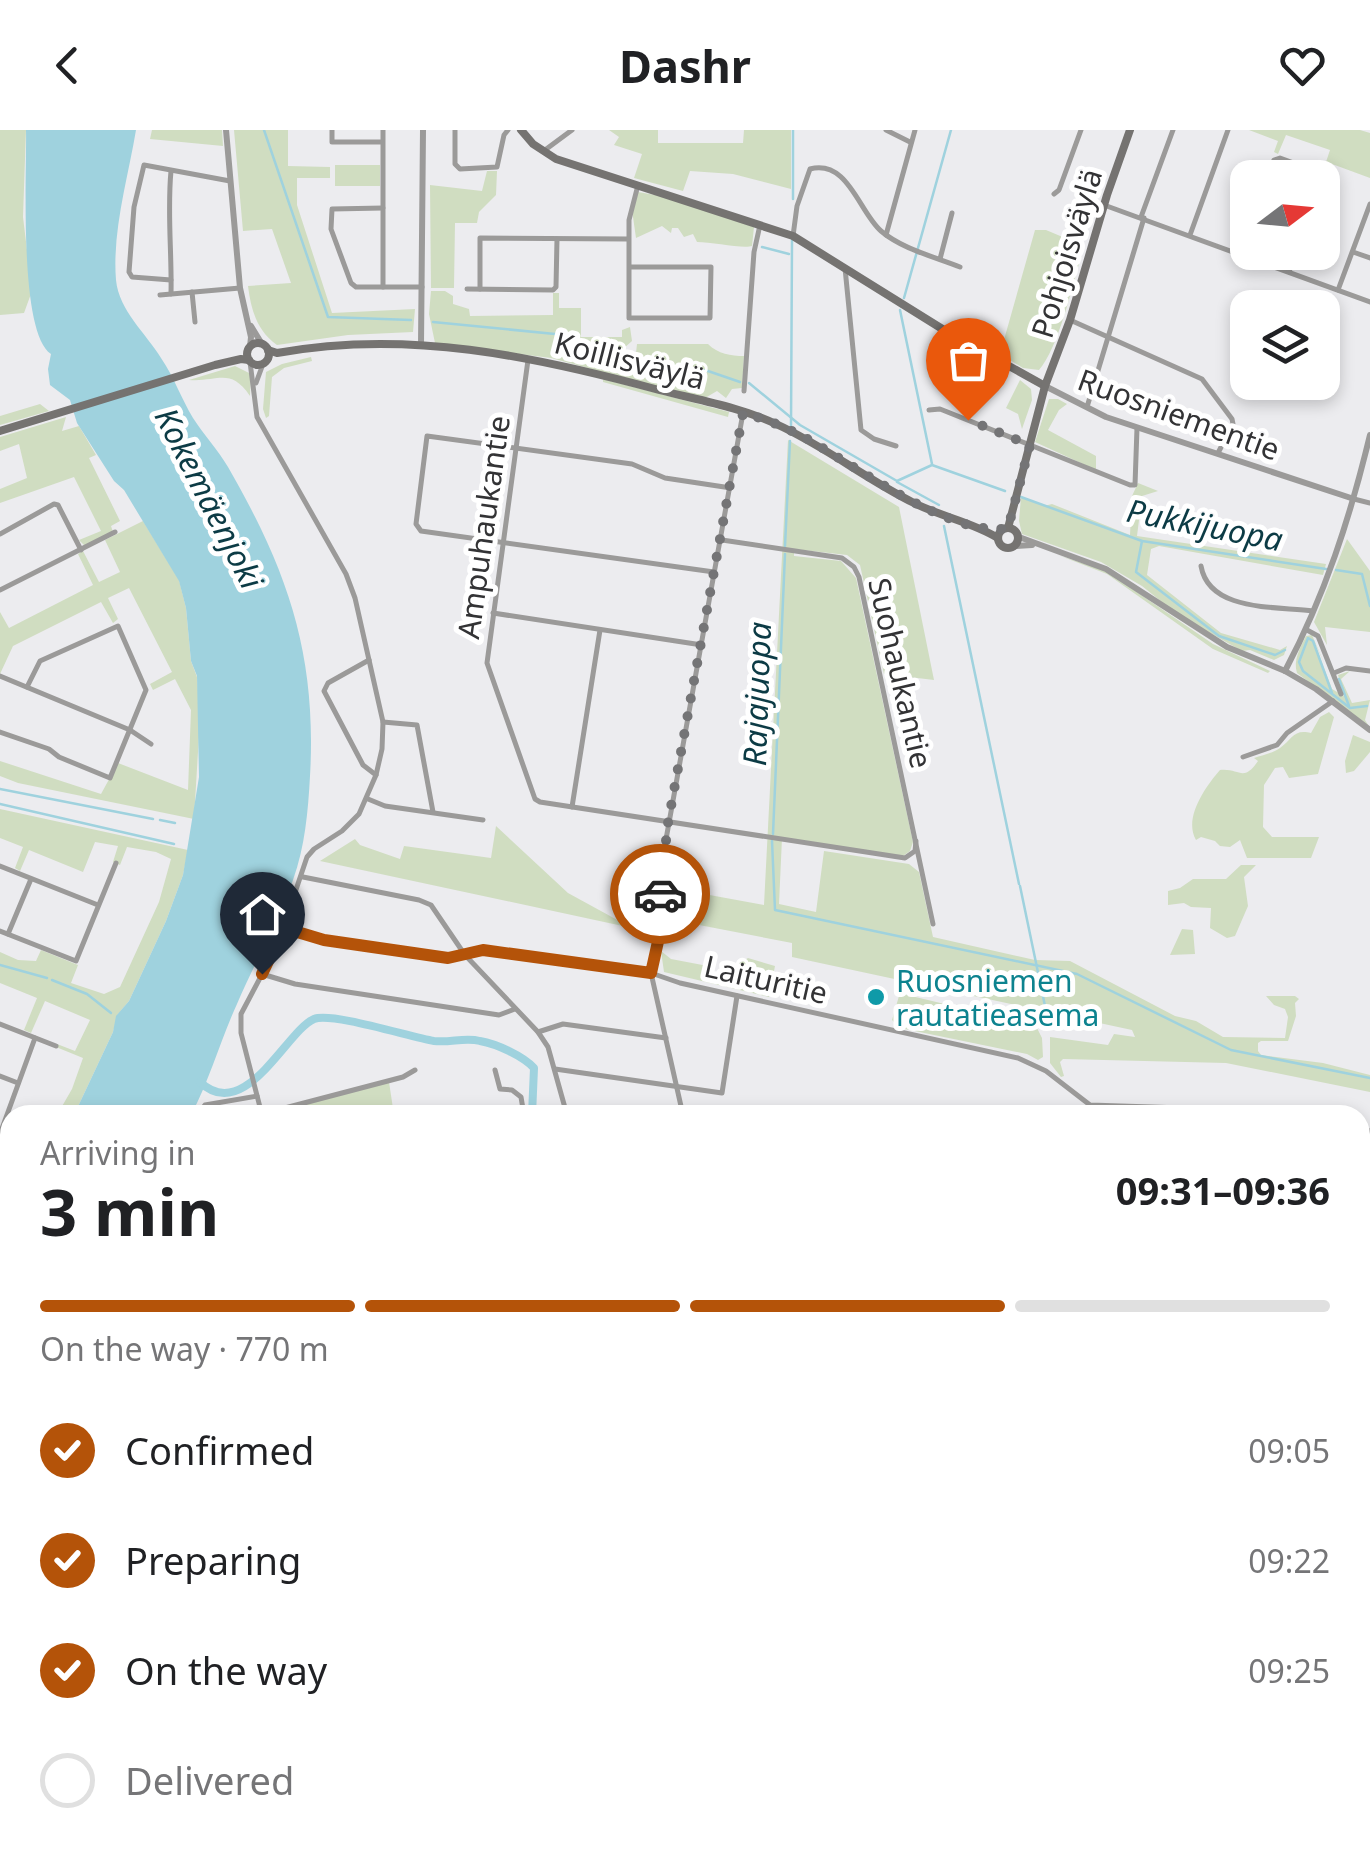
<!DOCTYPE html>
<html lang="en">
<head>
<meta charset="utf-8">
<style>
	body { margin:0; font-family:"Noto Sans",sans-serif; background:#f6f6f6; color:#202124; height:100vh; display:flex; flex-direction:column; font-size:38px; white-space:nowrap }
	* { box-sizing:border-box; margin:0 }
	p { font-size:32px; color:#757577 }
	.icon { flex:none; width:55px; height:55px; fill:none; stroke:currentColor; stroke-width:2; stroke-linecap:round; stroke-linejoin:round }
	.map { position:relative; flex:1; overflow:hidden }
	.details { position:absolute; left:0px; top:975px; width:1370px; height:752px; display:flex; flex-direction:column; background:#fff; border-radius:30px 30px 0 0; box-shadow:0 5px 15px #0003 }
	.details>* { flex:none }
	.needle { width:65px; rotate:74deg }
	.tools { position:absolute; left:1230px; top:30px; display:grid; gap:20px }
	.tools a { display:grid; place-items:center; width:110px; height:110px; border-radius:20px; background:#fff; box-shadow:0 5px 15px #0003; font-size:50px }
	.pin { position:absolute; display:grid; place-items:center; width:85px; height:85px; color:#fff; margin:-102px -42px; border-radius:50% 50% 50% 0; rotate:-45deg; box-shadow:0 0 10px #0007 }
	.pin .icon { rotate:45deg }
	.courier { position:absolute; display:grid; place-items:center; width:100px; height:100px; margin:-50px; border:8px solid #b45309; border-radius:50%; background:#fff; color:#222; box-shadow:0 2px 12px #0007 }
	.overview em { font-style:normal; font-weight:700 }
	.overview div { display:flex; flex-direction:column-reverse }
	.overview { display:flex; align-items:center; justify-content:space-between; height:170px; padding:0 40px }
	h1 { font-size:65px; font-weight:700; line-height:75px }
	.bar { display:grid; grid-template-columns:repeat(4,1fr); gap:15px 10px; align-content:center; height:120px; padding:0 40px }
	.bar i { height:12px; border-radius:8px; background:#e0e0e0 }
	.bar .active { background:#b45309 }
	.bar p { grid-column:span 4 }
	ol { padding:0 40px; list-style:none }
	li { display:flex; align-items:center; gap:30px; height:110px }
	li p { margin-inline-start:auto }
	li .icon { padding:10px; border-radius:50%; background:#b45309; color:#fff; stroke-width:4 }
	li:last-child { color:#757577 }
	li i { width:55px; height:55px; border:5px solid #e0e0e0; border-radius:50% }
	header { display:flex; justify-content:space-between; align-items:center; height:130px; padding:0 40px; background:#fff; font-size:45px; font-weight:700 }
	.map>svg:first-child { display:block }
</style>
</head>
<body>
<header><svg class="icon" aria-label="back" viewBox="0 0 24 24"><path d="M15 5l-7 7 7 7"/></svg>Dashr<svg class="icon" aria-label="heart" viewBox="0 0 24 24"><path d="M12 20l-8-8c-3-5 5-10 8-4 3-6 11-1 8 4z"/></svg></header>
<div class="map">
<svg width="1370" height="1727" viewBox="0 0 1370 1727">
	<rect width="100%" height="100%" fill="#ececef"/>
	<g fill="#d0ddc1">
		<path d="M 0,0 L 26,0 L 23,87 L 32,161 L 24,183 L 0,185 Z"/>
		<path d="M 152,0 L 222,0 L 223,16 L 150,9 Z"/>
		<path d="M 234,0 L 288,0 L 288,36 L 330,37 L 330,48 L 297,48 L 297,75 L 332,183 L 415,179 L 413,202 L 348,205 L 277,215 C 257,201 251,180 248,156 L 291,153 L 272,99 L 243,101 Z"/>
		<path d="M 609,0 L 658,0 L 658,13 L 743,13 L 744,0 L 791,0 L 791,59 L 733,44 L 690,41 L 683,61 L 634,48 L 642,24 L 614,15 L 619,7 Z"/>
		<path d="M 1249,0 L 1360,0 L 1370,3 L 1370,48 L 1332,34 L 1328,42 L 1323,41 L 1330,20 L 1286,5 L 1278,24 L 1274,22 L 1278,11 Z"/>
		<rect x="335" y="35" width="45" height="21"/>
		<path d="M 487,41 L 497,41 L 496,65 L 479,82 L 477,93 L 455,93 L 454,158 L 431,158 L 430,55 L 482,61 Z"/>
		<path d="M 638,62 L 667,67 L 754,97 L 752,116 C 743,119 712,112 697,112 L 693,104 L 684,107 L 678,98 L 672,98 L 671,103 L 662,96 L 636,108 L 632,80 Z"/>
		<path d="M 1035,100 L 1046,100 L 1084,116 C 1074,148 1060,216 1039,240 L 1023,238 L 1000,224 Z"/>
		<path d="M 431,161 L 445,161 L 453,166 L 453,174 L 469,179 L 470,186 L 553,185 L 553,163 L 559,163 L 559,178 L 581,178 L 581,207 L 622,207 L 622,200 L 630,197 L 632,211 L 623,219 L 636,223 L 637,214 L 708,214 C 718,224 731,226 744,226 L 742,258 L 732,259 L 726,268 L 717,261 L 705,268 L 691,266 L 551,228 L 435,213 L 429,184 Z"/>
		<path d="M 311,227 L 312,231 L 284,238 L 272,247 L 269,286 L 266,288 L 263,279 L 266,242 L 282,234 Z"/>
		<path d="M 235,236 L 251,244 L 250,266 C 230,237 219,252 189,250 Z"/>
		<path d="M 603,249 L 729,282 L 728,287 L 603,252 Z"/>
		<path d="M 1020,250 L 1031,259 L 1032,270 L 1022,299 L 1018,284 L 1006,278 Z"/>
		<path d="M 1049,269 L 1058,269 L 1067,274 L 1059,280 L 1048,300 L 1096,326 L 1096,340 L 1035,312 Z"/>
		<path d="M 40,274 L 49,281 L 0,295 L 0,286 Z"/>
		<path d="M 66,287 L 62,301 L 79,296 L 96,325 L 89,328 L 120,391 L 111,396 L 113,402 L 85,416 L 79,410 L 101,401 L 74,347 L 0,373 L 0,359 L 27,348 L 19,314 L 0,321 L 0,307 Z"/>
		<path d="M 788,310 L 899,377 L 934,550 L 884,544 L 860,435 L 847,425 L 794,419 L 794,426 L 841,431 L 856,448 L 913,712 L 910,721 L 903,726 L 782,708 L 779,774 L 816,782 L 824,721 L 909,734 L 919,742 L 933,807 L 1035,830 L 1070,831 L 1175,886 L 1196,891 L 1223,907 L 1285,908 L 1288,887 L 1285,879 L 1274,875 L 1266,866 L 1295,866 L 1299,869 L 1295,873 L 1296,886 L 1288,911 L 1261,911 L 1258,913 L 1258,921 L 1261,925 L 1323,933 L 1370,945 L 1370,962 L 1226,933 L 1063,929 L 1060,932 L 1064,946 L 1061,947 L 1050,933 L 1050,907 L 1108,915 L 1114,904 L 1135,907 L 1132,900 L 792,827 L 792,813 L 668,789 L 666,757 L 764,775 Z"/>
		<path d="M 1138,353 L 1158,361 L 1142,366 L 1137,406 L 1326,434 L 1323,445 L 1159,416 L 1151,419 L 1147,445 L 1221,503 L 1280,520 L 1287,516 L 1284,525 L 1274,530 L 1250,520 L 1242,521 L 1178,485 L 1142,456 L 1101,432 L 1022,404 L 1019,391 L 1021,367 L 1044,376 L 1052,374 L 1130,405 L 1132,366 Z"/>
		<path d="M 143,391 L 179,450 L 186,478 L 191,531 L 197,547 L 200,588 L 194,689 L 18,653 L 0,646 L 0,631 L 101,664 L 118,633 L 188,660 L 191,580 L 175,549 L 153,560 L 150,554 L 172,542 L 129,458 L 108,468 L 118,489 L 113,493 L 101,472 L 13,516 L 0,544 L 0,482 L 9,498 L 93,455 L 78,424 L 83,421 L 99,452 L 120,442 L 105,410 Z"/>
		<path d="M 1347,409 L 1370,441 L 1370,502 L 1325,497 L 1327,515 L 1314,492 Z"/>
		<path d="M 1058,425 L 1106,441 L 1213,514 L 1270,541 L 1268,543 L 1213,519 L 1107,444 Z"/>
		<path d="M 1312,505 L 1325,535 L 1313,509 L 1332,559 L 1344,566 L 1338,545 L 1350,541 L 1341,549 L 1352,573 L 1370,570 L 1365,590 L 1370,598 L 1297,543 C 1293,530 1300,518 1306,506 Z"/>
		<path d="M 1329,582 L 1334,587 L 1318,644 L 1289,648 L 1283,637 L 1275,638 L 1264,655 L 1263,697 L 1272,707 L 1319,707 L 1311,728 L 1247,728 L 1240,710 L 1230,717 L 1220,716 L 1215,711 L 1201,707 L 1196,710 C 1183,688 1206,656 1220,640 C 1240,638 1243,653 1258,631 L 1254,628 C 1263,625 1273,623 1280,618 C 1293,609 1293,599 1311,603 L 1320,587 Z"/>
		<path d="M 1353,605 L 1370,612 L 1370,622 L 1354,641 L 1346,643 L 1345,631 Z"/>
		<path d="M 0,679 L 188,720 L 183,745 L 166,791 L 129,871 L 118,884 L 113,902 L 74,985 L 57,985 L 72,959 L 83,928 L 56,917 L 57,914 L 75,921 L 90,890 L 45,871 L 31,903 L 24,900 L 37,868 L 0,853 L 0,822 L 18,830 L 36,831 L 41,820 L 78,835 L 71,853 L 104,864 L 120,857 L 159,772 L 171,729 L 156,722 L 127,717 L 120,735 L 113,732 L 118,716 L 95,712 L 83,742 L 29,720 L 20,741 L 15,738 L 23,717 L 0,708 Z"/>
		<path d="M 496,696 L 568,763 L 632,798 L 320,731 L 355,709 L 360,715 L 400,729 L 404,716 L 491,728 Z"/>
		<path d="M 1241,735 L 1256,735 L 1244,747 L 1248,776 L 1235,806 L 1227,808 L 1210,798 L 1211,778 L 1191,777 L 1184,773 L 1168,775 L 1168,761 L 1180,758 L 1193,749 L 1226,749 Z"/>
		<path d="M 1182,799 L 1193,800 L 1195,824 L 1170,825 Z"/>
		<path d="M 661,821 L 671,829 L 713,837 L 716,847 L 748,828 L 775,836 L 769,867 L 664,842 Z"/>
		<path d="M 903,864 L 1036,896 L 1042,908 L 1043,927 L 1038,930 L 1027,924 L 900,898 L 892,890 L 899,866 Z"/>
		<path d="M 389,952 L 394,985 L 291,985 L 288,975 Z"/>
		<path d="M 1370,1282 L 1370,1421 L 1360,1419 L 1360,1303 L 1366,1283 Z"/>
		<path d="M 5,1374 L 10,1382 L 10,1415 L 0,1422 L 0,1377 Z"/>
		<path d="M 1370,1642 L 1370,1727 L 1252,1727 L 1257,1718 L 1360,1718 L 1360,1645 Z"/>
		<path d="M 383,1718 L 456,1718 L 459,1727 L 385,1727 Z"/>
	</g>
	<g fill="#9fd2de">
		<path d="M 26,0 L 136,0 C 128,48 112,101 116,150 C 119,181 146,203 161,228 C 174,247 181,268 193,288 C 204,305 218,320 228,337 C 288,441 317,525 310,646 C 308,682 305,716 293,750 C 278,793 255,832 237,874 C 220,911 210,949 191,985 L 74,985 L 113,902 L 116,886 L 129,871 L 166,791 L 183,745 L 199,647 L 197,546 L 191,531 L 186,478 L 179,451 L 124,360 L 114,351 L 77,293 L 70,270 L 50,255 L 48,239 L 51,224 C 18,202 27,41 26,0 Z"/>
		<path d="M 10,1088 L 10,1227 L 0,1241 L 0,1101 Z"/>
	</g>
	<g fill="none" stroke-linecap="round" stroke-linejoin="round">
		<g stroke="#9fd2de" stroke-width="2.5">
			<path d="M 264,0 L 328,187 L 411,190"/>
			<path d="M 793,0 L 793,69"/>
			<path d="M 762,117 L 789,124"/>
			<path d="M 904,168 L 951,0"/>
			<path d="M 900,180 L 932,334"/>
			<path d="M 433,192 L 555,204 L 654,233 L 708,241 L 740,252"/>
			<path d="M 749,253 L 800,295 L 897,351 L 932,335 L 1005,361"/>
			<path d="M 791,296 L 792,110"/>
			<path d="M 897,352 L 939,375"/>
			<path d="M 1021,367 L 1142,411 L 1326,439"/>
			<path d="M 944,396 L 1019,754"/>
			<path d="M 1142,411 L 1136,442 L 1219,506 L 1275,525 L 1285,520"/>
			<path d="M 785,416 L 790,311"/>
			<path d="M 1336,440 L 1362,444 L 1370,476"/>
			<path d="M 1339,549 L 1349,576"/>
			<path d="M 1332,563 L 1313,511 L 1308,508 L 1299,532 L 1303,541 L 1350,578 L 1367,576"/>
			<path d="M 0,659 L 153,689"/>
			<path d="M 0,674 L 174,714"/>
			<path d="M 160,690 L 175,693"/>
			<path d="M 773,704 L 785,424"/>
			<path d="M 772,711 L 775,780 L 1077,844 L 1231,920 L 1370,948"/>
			<path d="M 1020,756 L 1045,876"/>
			<path d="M 0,835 L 47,848"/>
			<path d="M 52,850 L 87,864 L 111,883"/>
			<path d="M 2,1579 L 10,1597"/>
			<path d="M 64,1718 L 68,1727"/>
			<path d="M 0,1726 L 17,1718"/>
			<path d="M 119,1727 L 146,1718"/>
		</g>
		<g stroke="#9fd2de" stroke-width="8">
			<path d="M 200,952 C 245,995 287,900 314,889 C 332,882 410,907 434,911 C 450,913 465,907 480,911 C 497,914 523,926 534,938 L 532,985"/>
			<path d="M 783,1718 L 799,1727"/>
		</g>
		<g stroke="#9b9a99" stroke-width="5">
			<path d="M 332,0 L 332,12 L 382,12"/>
			<path d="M 455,0 L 455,34 L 460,39 L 497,37 L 504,5 L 508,0"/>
			<path d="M 886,0 L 910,12"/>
			<path d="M 545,20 L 572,0"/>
			<path d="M 1267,48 L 1274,30 L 1280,28 L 1321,43 L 1322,48"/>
			<path d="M 1054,64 L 1059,60 L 1081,0"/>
			<path d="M 1104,75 L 1370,172"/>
			<path d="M 383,78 L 332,79 L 331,99 L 351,153 L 356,157 L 422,157"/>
			<path d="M 1141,87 L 1173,0"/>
			<path d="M 886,105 L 915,0"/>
			<path d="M 1190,105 L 1228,0"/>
			<path d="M 793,106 L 797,76 L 810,39 C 848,29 859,82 881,101 C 902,119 935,127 960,137"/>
			<path d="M 1353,122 L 1370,128"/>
			<path d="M 1239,123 L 1248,101"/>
			<path d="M 940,129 L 952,83"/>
			<path d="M 629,137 L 711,137 L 710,188 L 629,188 L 629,90 L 638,55"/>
			<path d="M 845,138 L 861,300 L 874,309 L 896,316"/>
			<path d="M 1289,142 L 1296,122"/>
			<path d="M 171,150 L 132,147 L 129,142 L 134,77 L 144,35 L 230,51"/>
			<path d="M 383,157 L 383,0"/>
			<path d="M 467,159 L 553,160 L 556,157 L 557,109"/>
			<path d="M 480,159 L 480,108 L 628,109"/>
			<path d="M 1338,160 L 1370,74"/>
			<path d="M 192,162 L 195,192"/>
			<path d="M 171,164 C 172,123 167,82 171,41"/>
			<path d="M 160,165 L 240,158"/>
			<path d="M 1070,190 L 1202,249 L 1232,289 L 1233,294 L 1218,323"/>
			<path d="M 528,230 L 487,533 L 535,669 L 540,672 L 905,728 L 915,721 L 916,711"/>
			<path d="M 250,232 L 257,287 L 346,444 L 355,468 L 383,592 L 382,619 L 376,645 L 359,684 L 342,701 L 314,719 L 307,727 L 277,816 L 241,884 L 241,903 L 262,985"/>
			<path d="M 256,253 L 263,234"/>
			<path d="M 744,261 L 754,122 L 760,95"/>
			<path d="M 1087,277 L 1144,88"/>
			<path d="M 929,280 L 940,279 L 1130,355 L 1135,355 L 1137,298"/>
			<path d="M 1354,369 L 1370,373"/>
			<path d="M 0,404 L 54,374 L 58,375 L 81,420"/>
			<path d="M 722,410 L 842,428 L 854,437 L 859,447 L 933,794"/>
			<path d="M 1201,436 C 1209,482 1276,476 1313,481"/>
			<path d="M 714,442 L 421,401 L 416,394 L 427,306 L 632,334 L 665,348 L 731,358"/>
			<path d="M 0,460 L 115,402"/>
			<path d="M 493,483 L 702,515"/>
			<path d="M 1307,500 L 1318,506 L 1341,564"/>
			<path d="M 369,530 L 328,553 L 324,561 L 363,635 L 376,645"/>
			<path d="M 1334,543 L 1346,538 L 1370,541"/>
			<path d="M 0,546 L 130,600 L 151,614"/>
			<path d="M 383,592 L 417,595 L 433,682"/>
			<path d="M 0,602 L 49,619 L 59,627 L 110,648 L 146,560 L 118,496 L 40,531 L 27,557"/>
			<path d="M 1243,627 L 1277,615 L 1287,603 L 1333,571"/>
			<path d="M 368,669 L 385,676 L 483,690"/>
			<path d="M 572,677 L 600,500"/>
			<path d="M 0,736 L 98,775"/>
			<path d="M 303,747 L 419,770 L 431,775 L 465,825 L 538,902 L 548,917 L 567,985"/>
			<path d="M 284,798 L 324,811 L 448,828 L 483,820 L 651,843 L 680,853 L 1018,928 L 1046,941 L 1090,975 L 1213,979 L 1274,985"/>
			<path d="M 0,801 L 76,831 L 116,733"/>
			<path d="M 8,804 L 31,749"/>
			<path d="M 262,844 L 295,854 L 499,885 L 515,879"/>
			<path d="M 0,894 L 56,916"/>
			<path d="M 538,902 L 563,894 L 666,908"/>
			<path d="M 555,939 L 722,963 L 737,866"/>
			<path d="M 495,940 L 500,959 L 512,960 L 521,967 L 524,985"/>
			<path d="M 0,946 L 18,953"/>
			<path d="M 262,984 L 403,947 L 415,940"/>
			<path d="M 197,985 L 205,975 L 257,966"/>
			<path d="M 683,985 L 651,843 L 662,790 L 661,737 L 743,283"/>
			<path d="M 1360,998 L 1370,1001"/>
			<path d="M 0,1004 L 35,908"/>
			<path d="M 0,1257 L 10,1251"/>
			<path d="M 1360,1595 L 1370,1590"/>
			<path d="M 768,1718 L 773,1727"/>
		</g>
		<g stroke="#9b9a99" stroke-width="6">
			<path d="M 226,0 L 240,158 L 251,207 L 250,217"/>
			<path d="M 251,196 L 262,214"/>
			<path d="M 421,215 L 423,0"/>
			<path d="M 1045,256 L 1106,287 L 1354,369"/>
			<path d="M 1019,407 L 1106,439 L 1227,517 L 1285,541 L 1316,559 L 1370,600"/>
			<path d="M 1015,416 L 1032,415"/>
			<path d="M 1285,541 C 1325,465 1350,388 1370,305"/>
			<path d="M 1360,1071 L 1370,1037"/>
			<path d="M 1360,1161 L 1370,1194"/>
			<path d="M 1360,1285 L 1370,1257"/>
			<path d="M 1241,1727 L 1246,1718"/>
		</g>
		<g stroke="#757371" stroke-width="8">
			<path d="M 521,0 L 533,14 L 556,29 L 793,106 L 944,200 L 1045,256"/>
			<circle cx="258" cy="224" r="11"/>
			<path d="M 268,220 L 277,223 C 407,199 533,226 659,260 C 698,270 740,277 776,294 C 825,316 867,350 914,373 C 942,387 972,392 998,408"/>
			<path d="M 0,301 L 215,235 L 241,229 L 249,230"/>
			<circle cx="1008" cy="408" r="10"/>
			<path d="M 1008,398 L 1045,256 L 1070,190 L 1107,65 L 1130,0"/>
		</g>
	</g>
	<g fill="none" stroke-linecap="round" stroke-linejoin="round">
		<path stroke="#747476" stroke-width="10" stroke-dasharray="0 18" d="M 660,764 L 668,693 L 743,283 C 763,288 782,296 800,305 C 851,332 951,409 1008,398 L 1030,315 L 968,290"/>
		<path stroke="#b45309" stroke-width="12" d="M 262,844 L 284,798 L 324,810 L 448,828 L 483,820 L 651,843 L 661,798 L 660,764"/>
	</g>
	<circle fill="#0f9aa8" stroke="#fff" stroke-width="4" cx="876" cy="867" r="10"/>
	<g text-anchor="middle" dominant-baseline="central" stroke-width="10" stroke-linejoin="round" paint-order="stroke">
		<g font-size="30" fill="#333335" stroke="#fff">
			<text transform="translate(1066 123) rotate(-73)">Pohjoisväylä</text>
			<text transform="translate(630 230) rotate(14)">Koillisväylä</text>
			<text transform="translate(1179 284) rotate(20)">Ruosniementie</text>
			<text transform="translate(483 397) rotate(-82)">Ampuhaukantie</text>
			<text transform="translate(901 543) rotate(77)">Suohaukantie</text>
			<text transform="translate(766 849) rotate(13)">Laituritie</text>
		</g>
		<g font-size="30" fill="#0d838f" stroke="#fff" text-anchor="start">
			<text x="896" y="850">Ruosniemen<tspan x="896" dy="34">rautatieasema</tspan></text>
		</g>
		<g font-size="32" font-style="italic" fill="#0c3b45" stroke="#fff">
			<text transform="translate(210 368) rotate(63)">Kokemäenjoki</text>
			<text transform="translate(1205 394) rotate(11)">Pukkijuopa</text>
			<text transform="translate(756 564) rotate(-88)">Rajajuopa</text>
		</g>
	</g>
</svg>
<div class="tools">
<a><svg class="needle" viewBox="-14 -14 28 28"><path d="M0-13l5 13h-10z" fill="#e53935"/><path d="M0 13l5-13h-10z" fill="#757577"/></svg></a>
<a><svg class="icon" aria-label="layers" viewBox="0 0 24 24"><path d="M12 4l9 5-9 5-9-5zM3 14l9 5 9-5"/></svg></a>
</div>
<div class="pin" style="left:968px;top:290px;background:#ea580c"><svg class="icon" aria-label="bag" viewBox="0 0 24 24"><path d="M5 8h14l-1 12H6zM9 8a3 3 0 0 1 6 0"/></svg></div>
<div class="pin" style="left:262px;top:844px;background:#1f2937"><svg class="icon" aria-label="home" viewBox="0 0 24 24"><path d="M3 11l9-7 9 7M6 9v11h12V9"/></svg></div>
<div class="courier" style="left:660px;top:764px"><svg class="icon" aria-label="car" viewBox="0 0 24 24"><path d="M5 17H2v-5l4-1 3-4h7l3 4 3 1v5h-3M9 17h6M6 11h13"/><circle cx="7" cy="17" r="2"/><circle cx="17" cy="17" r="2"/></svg></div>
<section class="details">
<div class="overview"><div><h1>3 min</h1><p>Arriving in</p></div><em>09:31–09:36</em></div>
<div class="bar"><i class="active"></i><i class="active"></i><i class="active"></i><i></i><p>On the way · 770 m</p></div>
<ol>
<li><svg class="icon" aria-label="check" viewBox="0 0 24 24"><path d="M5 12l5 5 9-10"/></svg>Confirmed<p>09:05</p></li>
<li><svg class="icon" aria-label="check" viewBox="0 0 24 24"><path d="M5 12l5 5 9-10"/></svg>Preparing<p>09:22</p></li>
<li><svg class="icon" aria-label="check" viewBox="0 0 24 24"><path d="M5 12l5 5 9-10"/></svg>On the way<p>09:25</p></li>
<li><i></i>Delivered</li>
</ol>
</section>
</div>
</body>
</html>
